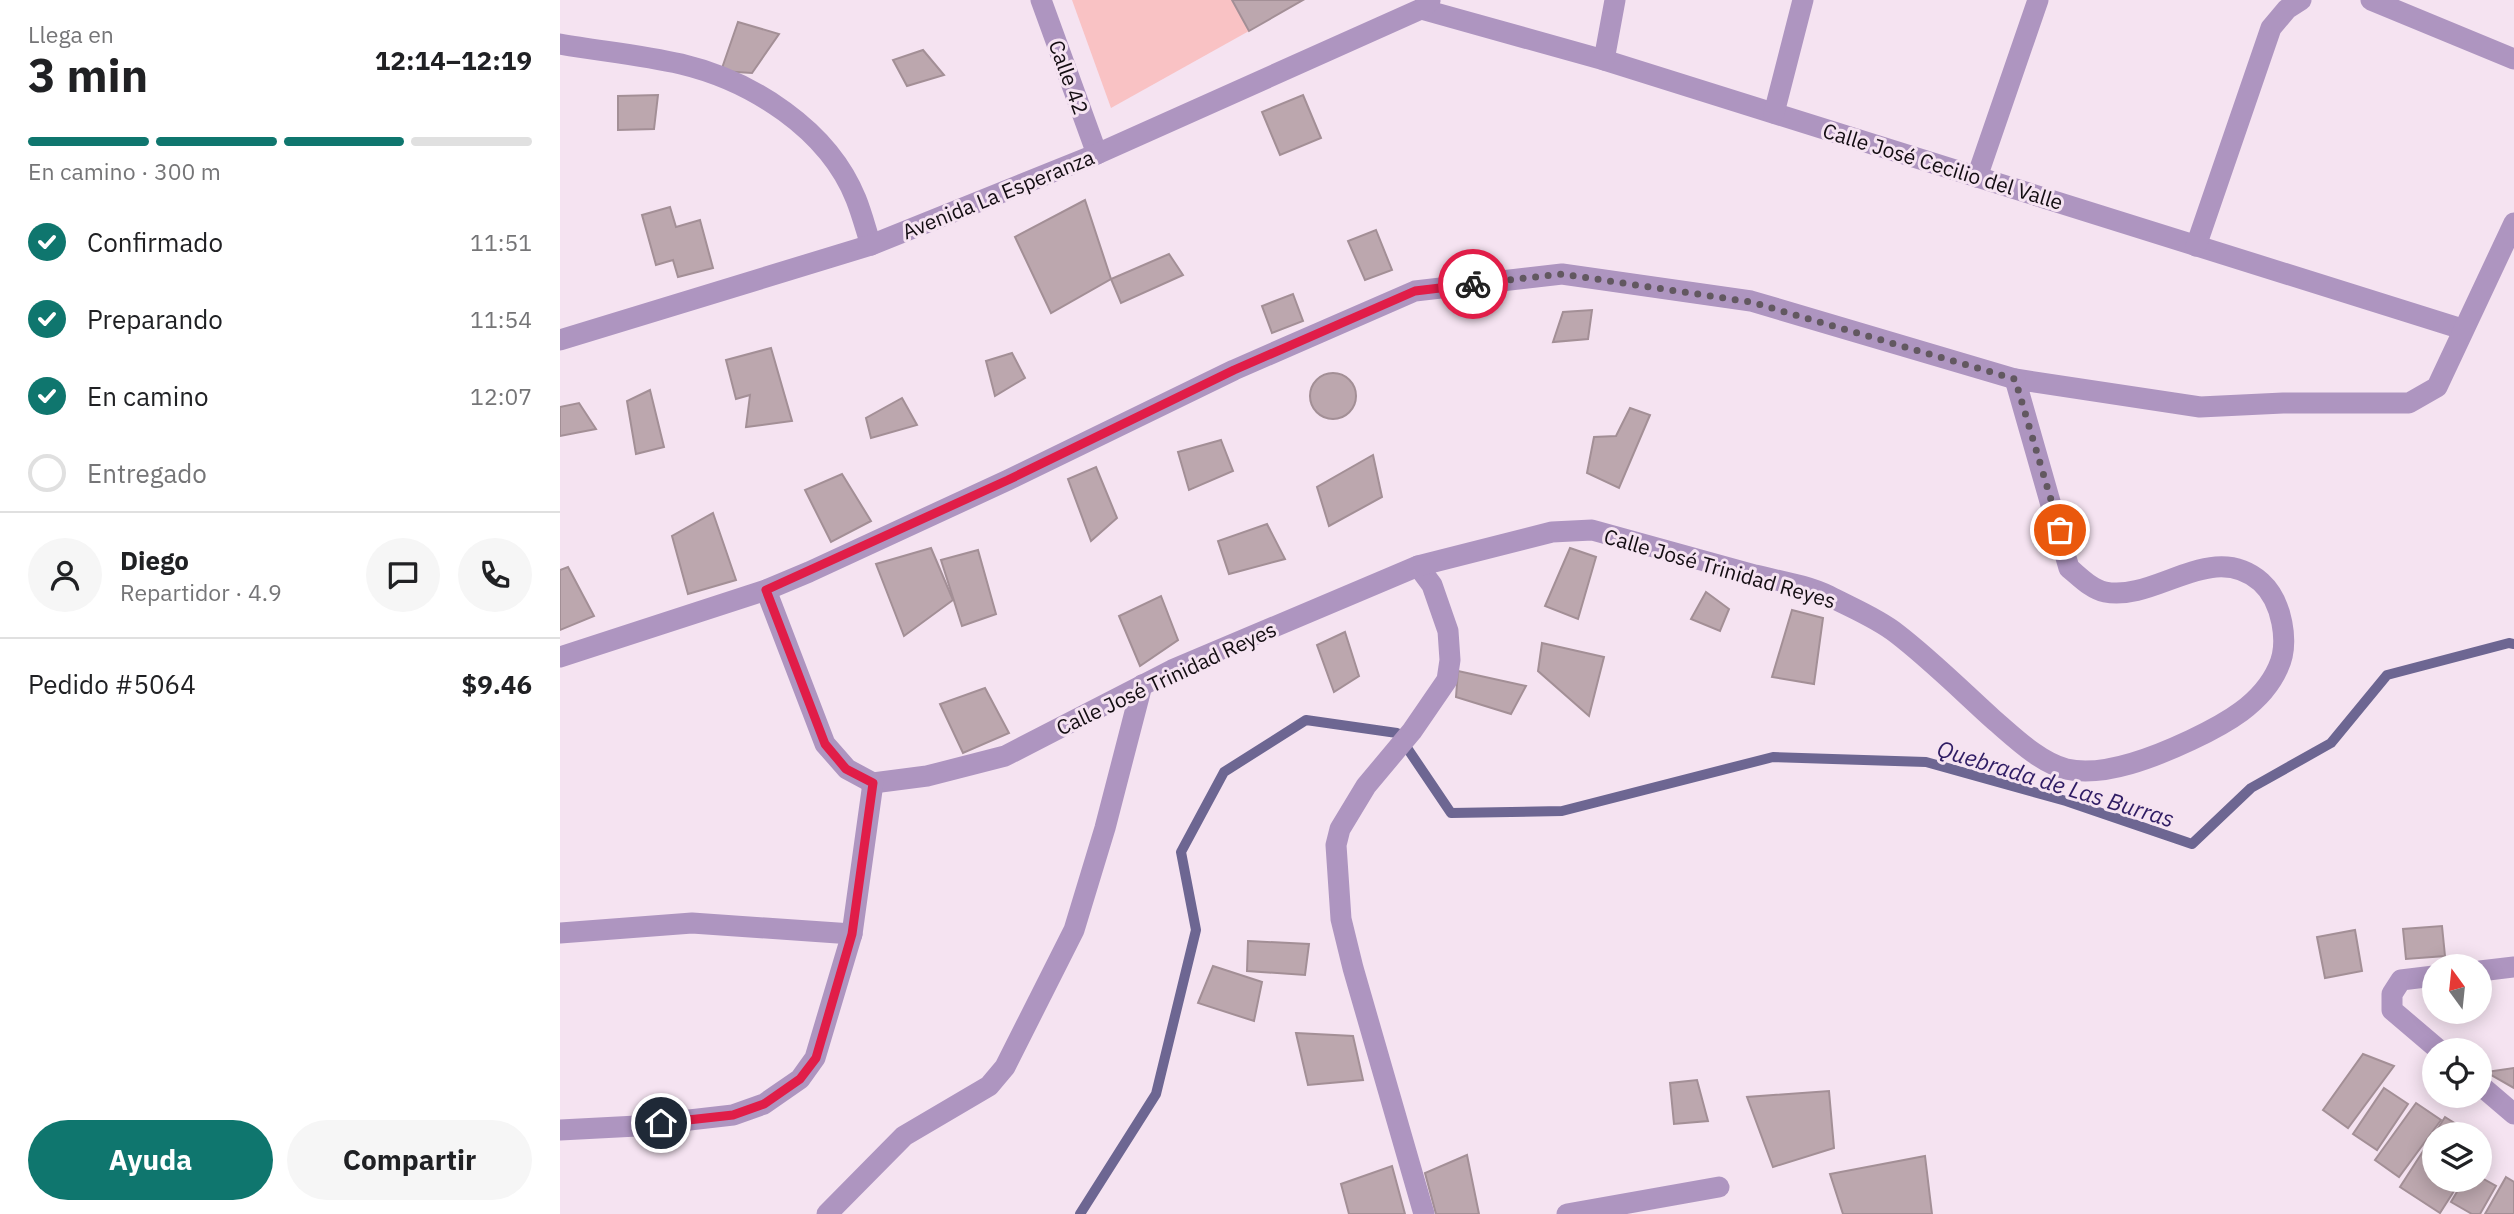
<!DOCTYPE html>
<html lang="es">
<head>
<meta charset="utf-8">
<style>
	body { margin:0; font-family:"IBM Plex Sans",sans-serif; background:#f6f6f6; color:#202124; height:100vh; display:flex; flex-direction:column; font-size:26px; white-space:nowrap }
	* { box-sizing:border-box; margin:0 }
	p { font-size:23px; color:#757577 }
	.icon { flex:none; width:38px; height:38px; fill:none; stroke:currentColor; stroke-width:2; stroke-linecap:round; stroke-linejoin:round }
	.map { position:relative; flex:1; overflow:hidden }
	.panel { display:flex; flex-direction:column; background:#fff; width:560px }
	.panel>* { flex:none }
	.needle { width:46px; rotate:345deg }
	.tools { position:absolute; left:1862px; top:954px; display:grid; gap:14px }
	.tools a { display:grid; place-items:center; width:70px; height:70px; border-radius:50%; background:#fff; box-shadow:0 4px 18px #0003; font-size:35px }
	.pin { position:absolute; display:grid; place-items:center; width:60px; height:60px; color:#fff; margin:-30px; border:4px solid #fff; border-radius:50%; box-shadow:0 2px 7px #0007 }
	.courier { position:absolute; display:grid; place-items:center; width:70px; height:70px; margin:-35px; border:5px solid #e11d48; border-radius:50%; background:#fff; color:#222; box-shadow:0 2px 9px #0007 }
	.head em { font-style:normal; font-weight:700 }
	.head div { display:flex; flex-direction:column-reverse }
	.head { display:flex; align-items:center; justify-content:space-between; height:119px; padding:0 28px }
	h1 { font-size:46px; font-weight:700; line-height:52px }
	.bar { display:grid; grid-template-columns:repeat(4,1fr); gap:10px 7px; align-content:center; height:84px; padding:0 28px }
	.bar i { height:9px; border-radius:5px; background:#e0e0e0 }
	.bar .selected { background:#0f766e }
	.bar p { grid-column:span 4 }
	.line { display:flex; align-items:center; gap:18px; padding:0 28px; border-top:2px solid #e0e0e0 }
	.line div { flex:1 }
	.round { display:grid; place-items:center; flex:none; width:74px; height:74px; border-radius:37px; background:#f6f6f6 }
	ol { padding:0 28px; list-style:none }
	li { display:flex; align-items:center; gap:21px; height:77px }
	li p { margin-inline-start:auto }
	li .icon { padding:7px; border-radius:50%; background:#0f766e; color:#fff; stroke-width:4 }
	li:last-child { color:#757577 }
	li i { width:38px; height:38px; border:4px solid #e0e0e0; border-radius:50% }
	.cta { display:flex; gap:14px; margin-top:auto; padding:14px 28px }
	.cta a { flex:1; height:80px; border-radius:42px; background:#0f766e; color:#fff; font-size:28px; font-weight:700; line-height:80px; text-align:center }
	.cta a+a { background:#f6f6f6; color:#202124 }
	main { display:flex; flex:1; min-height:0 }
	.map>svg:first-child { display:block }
</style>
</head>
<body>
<main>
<section class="panel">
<div class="head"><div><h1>3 min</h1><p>Llega en</p></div><em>12:14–12:19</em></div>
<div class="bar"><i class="selected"></i><i class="selected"></i><i class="selected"></i><i></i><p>En camino · 300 m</p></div>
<ol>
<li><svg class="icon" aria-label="check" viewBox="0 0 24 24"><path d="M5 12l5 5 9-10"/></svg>Confirmado<p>11:51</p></li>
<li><svg class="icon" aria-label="check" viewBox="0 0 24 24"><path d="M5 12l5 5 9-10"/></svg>Preparando<p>11:54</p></li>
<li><svg class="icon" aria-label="check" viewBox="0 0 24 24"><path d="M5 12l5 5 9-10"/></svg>En camino<p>12:07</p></li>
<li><i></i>Entregado</li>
</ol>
<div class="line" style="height:126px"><a class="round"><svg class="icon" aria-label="person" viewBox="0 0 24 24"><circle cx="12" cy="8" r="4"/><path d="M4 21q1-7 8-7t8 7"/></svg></a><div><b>Diego</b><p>Repartidor · 4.9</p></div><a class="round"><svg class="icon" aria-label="chat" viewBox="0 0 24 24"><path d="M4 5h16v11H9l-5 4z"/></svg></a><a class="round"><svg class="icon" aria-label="phone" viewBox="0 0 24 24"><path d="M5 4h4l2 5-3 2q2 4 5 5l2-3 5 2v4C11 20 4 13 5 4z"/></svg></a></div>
<div class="line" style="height:91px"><div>Pedido #5064</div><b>$9.46</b></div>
<div class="cta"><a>Ayuda</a><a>Compartir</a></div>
</section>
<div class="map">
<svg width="1954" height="1214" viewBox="0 0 1954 1214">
	<rect width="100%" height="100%" fill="#f5e3f1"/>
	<path fill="#f9c2c4" d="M 512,0 L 672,0 L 689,31 L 551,108 Z"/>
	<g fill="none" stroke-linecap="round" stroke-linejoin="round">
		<path stroke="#6d6692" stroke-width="10" d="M 520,1214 L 596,1094 L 636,930 L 621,852 L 664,772 L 746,720 L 837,733 L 891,813 L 1002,811 L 1213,757 L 1366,762 L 1506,801 L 1632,844 L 1691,788 L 1771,743 L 1827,675 L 1949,643 L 1954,644"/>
	</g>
	<g fill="#bca7ae" stroke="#a38f96" stroke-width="2">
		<path d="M 672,0 L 743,0 L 689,31 Z"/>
		<path d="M 178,22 L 219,34 L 192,73 L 161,71 Z"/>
		<path d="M 363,50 L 384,75 L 347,86 L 333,60 Z"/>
		<path d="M 98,95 L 94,129 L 58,130 L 58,96 Z"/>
		<path d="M 743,95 L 761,138 L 720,155 L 702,112 Z"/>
		<path d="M 525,200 L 551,279 L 491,313 L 455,237 Z"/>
		<path d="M 110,207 L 116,227 L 140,220 L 153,268 L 118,277 L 113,260 L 96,265 L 82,215 Z"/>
		<path d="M 816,230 L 832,270 L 805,280 L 788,241 Z"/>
		<path d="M 609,254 L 623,275 L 561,303 L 551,279 Z"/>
		<path d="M 733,294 L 743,321 L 712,333 L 702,306 Z"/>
		<path d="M 1032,310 L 1028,339 L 993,342 L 1003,312 Z"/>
		<path d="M 211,348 L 232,421 L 186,427 L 190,395 L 176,399 L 166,360 Z"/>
		<path d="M 452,353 L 465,378 L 435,396 L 426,361 Z"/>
		<circle cx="773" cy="396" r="23"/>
		<path d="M 90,390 L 104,447 L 76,454 L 67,401 Z"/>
		<path d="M 342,398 L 357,425 L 311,438 L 306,418 Z"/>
		<path d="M 19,403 L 36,429 L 0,436 L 0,407 Z"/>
		<path d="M 1070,408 L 1090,415 L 1059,488 L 1027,473 L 1034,437 L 1056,436 Z"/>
		<path d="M 661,440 L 673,471 L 629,490 L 618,452 Z"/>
		<path d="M 813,455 L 822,497 L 769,526 L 757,487 Z"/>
		<path d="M 536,467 L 557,518 L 531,541 L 508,479 Z"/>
		<path d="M 282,474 L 311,521 L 271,542 L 245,490 Z"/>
		<path d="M 153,513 L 176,580 L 128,594 L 112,536 Z"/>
		<path d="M 707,524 L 725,559 L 669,574 L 658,541 Z"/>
		<path d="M 371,548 L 393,600 L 344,636 L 316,564 Z"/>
		<path d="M 1010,548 L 1036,557 L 1018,619 L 985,606 Z"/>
		<path d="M 418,550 L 436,614 L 402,626 L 381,560 Z"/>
		<path d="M 8,567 L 34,616 L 0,630 L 0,570 Z"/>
		<path d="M 1146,592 L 1169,609 L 1160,631 L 1131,619 Z"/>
		<path d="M 601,596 L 618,640 L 580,666 L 559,616 Z"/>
		<path d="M 1232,610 L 1263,618 L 1254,684 L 1212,677 Z"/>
		<path d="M 785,632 L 799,676 L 774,692 L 757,645 Z"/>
		<path d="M 982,643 L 1044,657 L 1029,716 L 978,671 Z"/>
		<path d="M 898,671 L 966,686 L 951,714 L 896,697 Z"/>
		<path d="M 425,688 L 449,733 L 403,753 L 380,704 Z"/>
		<path d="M 1882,926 L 1885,956 L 1846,959 L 1843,929 Z"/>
		<path d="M 1795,930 L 1802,971 L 1765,978 L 1757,937 Z"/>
		<path d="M 688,941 L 749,944 L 745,975 L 687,971 Z"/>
		<path d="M 653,966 L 702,982 L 694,1021 L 638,1003 Z"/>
		<path d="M 736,1033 L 793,1036 L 803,1080 L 748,1085 Z"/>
		<path d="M 1803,1054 L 1834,1066 L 1788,1128 L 1763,1110 Z"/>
		<path d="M 1954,1068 L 1954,1088 L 1926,1072 Z"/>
		<path d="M 1137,1080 L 1148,1121 L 1114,1124 L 1110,1083 Z"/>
		<path d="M 1824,1088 L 1848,1104 L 1817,1150 L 1793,1134 Z"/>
		<path d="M 1269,1091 L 1274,1148 L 1213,1167 L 1187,1097 Z"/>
		<path d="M 1856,1103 L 1881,1120 L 1839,1177 L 1815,1160 Z"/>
		<path d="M 1885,1117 L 1912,1134 L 1874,1134 L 1874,1180 L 1901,1180 L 1880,1213 L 1840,1187 Z"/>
		<path d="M 907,1155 L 919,1214 L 876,1214 L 865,1173 Z"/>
		<path d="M 1365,1156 L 1372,1214 L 1283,1214 L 1270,1174 Z"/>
		<path d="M 832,1166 L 845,1214 L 789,1214 L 781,1184 Z"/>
		<path d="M 1920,1177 L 1936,1186 L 1920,1214 L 1912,1214 L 1891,1202 L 1904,1180 L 1920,1180 Z"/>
		<path d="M 1946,1177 L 1954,1182 L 1954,1214 L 1925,1214 Z"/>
	</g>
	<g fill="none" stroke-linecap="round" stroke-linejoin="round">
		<g stroke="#ae95c0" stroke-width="21">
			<path d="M 481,0 L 537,154"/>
			<path d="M 1811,0 L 1954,59"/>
			<path d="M 861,9 L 1044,60 L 1902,329"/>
			<path d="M 0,44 C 40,51 82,55 121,64 C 192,81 268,129 296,199 C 302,214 306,230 311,245"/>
			<path d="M 1044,60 L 1055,0"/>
			<path d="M 1214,113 L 1243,0"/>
			<path d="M 1417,177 L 1478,0"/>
			<path d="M 1636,246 L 1711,28 L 1727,9 L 1741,0"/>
			<path d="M 0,340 L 311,245 L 537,154 L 861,9 L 870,1"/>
			<path d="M 858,566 L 872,585 L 888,631 L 890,660 L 887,680 L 852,731 L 806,786 L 780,829 L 776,845 L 781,919 L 793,968 L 864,1214"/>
			<path d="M 206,590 L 265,744 L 287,769 L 313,783 L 367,776 L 445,756 L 612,670 L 858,566 L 992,532 L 1032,530 C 1086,545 1141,560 1195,575 C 1219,581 1247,585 1269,596 C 1290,607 1317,618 1336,633 C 1370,659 1402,691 1434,720 C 1454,737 1479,762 1506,769 C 1544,778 1597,756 1631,740 C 1665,724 1702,704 1718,668 C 1730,643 1722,601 1701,582 C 1652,539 1596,602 1545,592 C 1531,589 1520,577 1509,568 L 1455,379 L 1640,407 L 1723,403 L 1849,403 L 1877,387 L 1954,223"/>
			<path d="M 0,657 L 206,590 L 249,572 L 448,480 L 674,370 L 855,291 L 1002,274 L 1191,301 L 1455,379"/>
			<path d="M 0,933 L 132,923 L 292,934"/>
			<path d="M 1920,971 L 1954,967"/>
			<path d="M 1874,976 L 1841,980 L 1832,994 L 1832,1010 L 1879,1050"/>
			<path d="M 1920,1085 L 1954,1114"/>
			<path d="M 0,1130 L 77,1126 L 173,1115 L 204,1104 L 240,1079 L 255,1058 L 292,934 L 313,783"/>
			<path d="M 267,1214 L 344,1136 L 429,1086 L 445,1067 L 514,930 L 545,828 L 582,685"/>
			<path d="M 1007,1214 L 1159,1187"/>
		</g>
	</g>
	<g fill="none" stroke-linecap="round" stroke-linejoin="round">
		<path stroke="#625860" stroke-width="7" stroke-dasharray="0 12.6" d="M 913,284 L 1002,274 L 1191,302 L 1455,379 L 1500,530"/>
		<path stroke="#e11d48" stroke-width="9" d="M 101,1123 L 173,1115 L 204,1104 L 240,1079 L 256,1058 L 292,934 L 313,783 L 286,769 L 265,744 L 206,590 L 448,480 L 674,370 L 855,291 L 913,284"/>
	</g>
	<g text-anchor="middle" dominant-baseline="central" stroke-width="6" stroke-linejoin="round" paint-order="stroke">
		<g font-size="21" fill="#130d12" stroke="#f5e3f1">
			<text transform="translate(509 77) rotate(70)">Calle 42</text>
			<text transform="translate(1383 166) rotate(17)">Calle José Cecilio del Valle</text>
			<text transform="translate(438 194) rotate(-22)">Avenida La Esperanza</text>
			<text transform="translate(1160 568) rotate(16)">Calle José Trinidad Reyes</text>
			<text transform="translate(606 678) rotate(-25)">Calle José Trinidad Reyes</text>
		</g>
		<g font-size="23" font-style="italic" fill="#2f1c64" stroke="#f5e3f1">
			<text transform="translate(1496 783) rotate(17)">Quebrada de Las Burras</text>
		</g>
	</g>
</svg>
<div class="tools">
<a><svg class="needle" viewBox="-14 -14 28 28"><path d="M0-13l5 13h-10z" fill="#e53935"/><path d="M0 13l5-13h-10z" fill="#757577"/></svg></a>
<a><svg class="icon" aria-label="locate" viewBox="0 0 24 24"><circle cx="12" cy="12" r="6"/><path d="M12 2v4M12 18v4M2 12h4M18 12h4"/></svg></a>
<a><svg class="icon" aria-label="layers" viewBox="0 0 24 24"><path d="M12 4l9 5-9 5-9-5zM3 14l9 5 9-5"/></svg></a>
</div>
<div class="pin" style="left:1500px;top:530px;background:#ea580c"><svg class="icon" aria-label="bag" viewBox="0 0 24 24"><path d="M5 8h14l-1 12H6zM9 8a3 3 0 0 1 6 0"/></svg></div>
<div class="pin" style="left:101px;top:1123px;background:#1f2937"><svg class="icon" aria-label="home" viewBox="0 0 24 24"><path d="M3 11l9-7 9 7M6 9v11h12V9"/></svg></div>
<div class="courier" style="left:913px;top:284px"><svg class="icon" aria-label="bike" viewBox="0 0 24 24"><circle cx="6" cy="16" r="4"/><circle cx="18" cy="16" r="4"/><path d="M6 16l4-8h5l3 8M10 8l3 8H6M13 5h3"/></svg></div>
</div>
</main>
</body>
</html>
